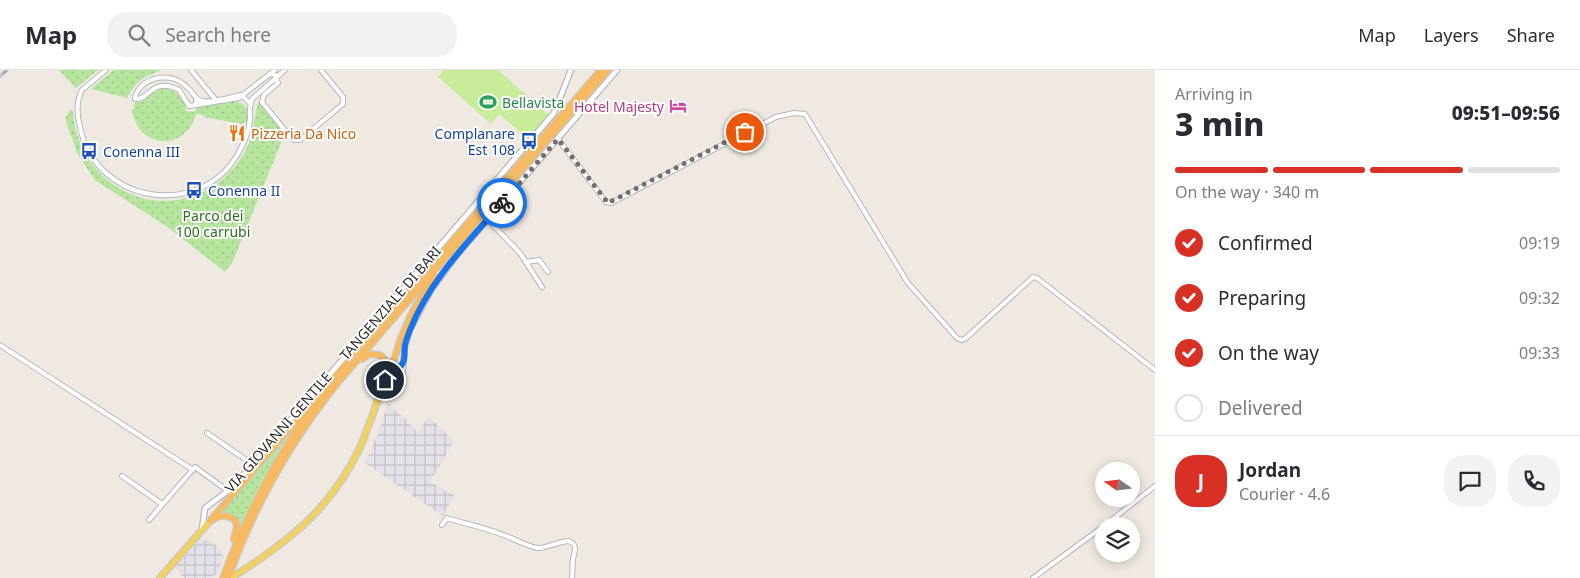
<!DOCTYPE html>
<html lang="en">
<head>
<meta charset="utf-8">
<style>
	body { margin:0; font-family:"Noto Sans",sans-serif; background:#f2f2f3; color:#2b2b33; height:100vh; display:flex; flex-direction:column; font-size:19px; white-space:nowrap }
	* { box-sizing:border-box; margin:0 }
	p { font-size:16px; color:#7c7c81 }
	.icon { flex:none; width:28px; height:28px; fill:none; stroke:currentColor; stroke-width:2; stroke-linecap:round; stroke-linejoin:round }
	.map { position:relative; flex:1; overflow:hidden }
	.drawer { display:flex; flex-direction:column; background:#fff; width:425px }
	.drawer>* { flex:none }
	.needle { width:32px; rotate:284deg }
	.tools { position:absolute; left:1095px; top:392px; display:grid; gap:10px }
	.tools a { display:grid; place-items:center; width:45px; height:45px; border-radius:50%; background:#fff; box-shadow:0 2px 12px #0003; font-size:25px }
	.pin { position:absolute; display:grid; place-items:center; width:42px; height:42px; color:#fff; margin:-21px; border:2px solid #fff; border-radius:50%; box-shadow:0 1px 5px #0007 }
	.courier { position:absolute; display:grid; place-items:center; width:50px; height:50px; margin:-25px; border:4px solid #1a73e8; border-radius:50%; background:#fff; color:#222; box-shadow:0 1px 6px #0007 }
	.summary em { font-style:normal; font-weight:800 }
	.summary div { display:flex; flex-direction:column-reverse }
	.summary { display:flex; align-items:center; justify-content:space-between; height:85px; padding:0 20px }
	h1 { font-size:32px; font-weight:800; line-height:38px }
	.bar { display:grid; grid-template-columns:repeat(4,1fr); gap:8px 5px; align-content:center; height:60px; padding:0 20px }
	.bar i { height:6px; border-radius:4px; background:#e1e1e2 }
	.bar .active { background:#d93025 }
	.bar p { grid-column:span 4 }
	.line { display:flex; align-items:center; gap:12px; padding:0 20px; border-top:1px solid #e1e1e2 }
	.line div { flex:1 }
	.round { display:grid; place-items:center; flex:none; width:52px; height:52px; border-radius:20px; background:#f2f2f3 }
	ol { padding:0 20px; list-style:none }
	li { display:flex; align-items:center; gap:15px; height:55px }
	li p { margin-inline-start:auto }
	li .icon { padding:5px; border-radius:50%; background:#d93025; color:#fff; stroke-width:4 }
	li:last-child { color:#7c7c81 }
	li i { width:28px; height:28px; border:2px solid #e1e1e2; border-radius:50% }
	header { display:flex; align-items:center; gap:30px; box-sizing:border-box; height:70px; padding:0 25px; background:#fff; border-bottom:1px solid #e1e1e2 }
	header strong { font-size:24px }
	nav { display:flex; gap:28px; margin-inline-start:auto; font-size:18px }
	.search { width:350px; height:45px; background:#f2f2f3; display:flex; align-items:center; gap:12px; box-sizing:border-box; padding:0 18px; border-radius:20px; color:#7c7c81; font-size:19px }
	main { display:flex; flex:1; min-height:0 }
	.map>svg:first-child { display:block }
</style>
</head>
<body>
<header>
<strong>Map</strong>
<div class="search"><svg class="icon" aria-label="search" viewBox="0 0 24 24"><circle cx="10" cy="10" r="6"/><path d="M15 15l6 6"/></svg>Search here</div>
<nav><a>Map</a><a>Layers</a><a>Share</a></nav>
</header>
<main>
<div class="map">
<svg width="1155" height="508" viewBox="0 0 1155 508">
	<defs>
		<pattern id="industrial-grid" width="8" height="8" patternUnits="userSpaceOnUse" patternTransform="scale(1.25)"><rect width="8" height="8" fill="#e3e1e8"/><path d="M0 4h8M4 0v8" fill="none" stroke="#c3c1c7"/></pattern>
		<pattern id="grass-dots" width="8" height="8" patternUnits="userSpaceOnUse" patternTransform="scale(1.25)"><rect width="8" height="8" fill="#b6e59e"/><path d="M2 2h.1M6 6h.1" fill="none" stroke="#9dc588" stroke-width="1.8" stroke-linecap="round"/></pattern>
	</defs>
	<rect width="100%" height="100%" fill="#efe9e1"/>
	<g fill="url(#industrial-grid)">
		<path d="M 388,333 L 419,363 L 428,346 L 454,371 L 430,412 L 454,425 L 443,446 L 365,393 L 379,361 Z"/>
		<path d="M 200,469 L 211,471 L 219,478 L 224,487 L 218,503 L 211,508 L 184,508 L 175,497 Z"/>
	</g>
	<g fill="url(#grass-dots)">
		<path d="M 59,0 L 98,0 L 76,18 Z"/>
		<path d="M 114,0 L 161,0 C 143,8 136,10 127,28 L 91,19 Z"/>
		<path d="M 160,18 C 175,19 186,26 186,41 L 194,42 L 198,37 C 211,35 239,24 247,39 L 247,55 L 204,47 L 204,45 L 196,44 C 185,83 137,79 132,39 L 134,39 L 135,31 L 142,32 L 152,21 Z"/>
		<path d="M 261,27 L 261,34 L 285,63 L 232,193 L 225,202 L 169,158 L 95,110 L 77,83 L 65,48 L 70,40 L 73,41 C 78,121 171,162 229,103 C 243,89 252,71 254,52 C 256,43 256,35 261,27 Z"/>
		<path d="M 291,360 L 260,414 L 240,455 L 237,450 L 219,444 Z"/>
	</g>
	<path fill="#c9ec9a" d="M 444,0 L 498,0 L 550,46 L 529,70 L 499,44 L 491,54 L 438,7 Z"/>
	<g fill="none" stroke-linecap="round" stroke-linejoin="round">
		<g stroke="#b4b7c1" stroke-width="6">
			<g id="minor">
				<path d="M 106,0 L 82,20 C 76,31 77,45 80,57 C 96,136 206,151 241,78 C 246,69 249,59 250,49 C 250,43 249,39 251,34 L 241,25 C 231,27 211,33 202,31 C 195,30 193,22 188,18 C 177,6 159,4 145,13 C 140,17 135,22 135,29 C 149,31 152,6 179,20 L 189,36 L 196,35 L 196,28"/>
				<path d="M 191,0 L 215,29"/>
				<path d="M 271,4 L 275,5 L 278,13 L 264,25 L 262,32 L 291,68 L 294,70 L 300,70 L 343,34 L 343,27 L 321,0"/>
				<path d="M 251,34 L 252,29 L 285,0"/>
				<path d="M 196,35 L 239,28 L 275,0"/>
				<path d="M 558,69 L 606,132 L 611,133 L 776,47 L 794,43 L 805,44 L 908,213 L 957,268 L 962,270 L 966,268 L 1033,207 L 1037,208 L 1155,300"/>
				<path d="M 488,150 L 520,183 L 542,217"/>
				<path d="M 526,192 L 539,190 L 548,202"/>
				<path d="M 0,275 L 193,400"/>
				<path d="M 207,363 L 252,394"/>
				<path d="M 122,406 L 162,434"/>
				<path d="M 149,450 L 195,397 L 228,421"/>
				<path d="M 442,455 L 447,448 C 466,454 487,458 506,466 C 517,470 526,476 538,478 C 548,479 564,468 571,472 C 578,476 574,483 573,489 C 572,495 573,502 572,508"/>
				<path d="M 1104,456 L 1155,416"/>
				<path d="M 1033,508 L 1104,456"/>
			</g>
		</g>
		<g stroke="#b4b7c1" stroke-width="7">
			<g id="tertiary">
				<path d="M 392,309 L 395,301 L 403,293"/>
				<path d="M 385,310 L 397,309 L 402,305 L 405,275 L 410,259 L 431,220 L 456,186 L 617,0"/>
				<path d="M 202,459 L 205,438 L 233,417 L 554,43 L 571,0"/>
			</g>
		</g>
		<g stroke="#c9c9c9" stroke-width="8">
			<g id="primary">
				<path d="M 160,508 L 210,451"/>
				<path d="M 231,508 C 288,472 332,439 361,375 C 370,354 377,332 385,310"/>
			</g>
		</g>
		<g stroke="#c9c9c9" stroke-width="8">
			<g id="trunk">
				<path d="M 363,289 L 369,284 L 380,285 L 387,292 L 388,301"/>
				<path d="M 385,310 C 394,297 396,280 402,266 C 410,245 421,224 435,207"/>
				<path d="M 212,450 C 220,445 226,444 235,450 L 237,457 L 234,469"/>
				<path d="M 210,451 L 303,343"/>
				<path d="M 223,508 C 252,429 290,361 344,296 L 601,0"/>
				<path d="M 228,508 C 254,436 291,370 340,310 L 608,0"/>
			</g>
		</g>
		<use href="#minor" stroke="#fff" stroke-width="4"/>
		<use href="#tertiary" stroke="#fff" stroke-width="4.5"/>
		<use href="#primary" stroke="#f2d163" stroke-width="5.5"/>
		<use href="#trunk" stroke="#f8ba60" stroke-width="5.5"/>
		<g stroke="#a3a6b8" stroke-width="3">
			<path id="rail" d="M 0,6 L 7,0"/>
		</g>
		<use href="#rail" stroke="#fff" stroke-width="1" stroke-dasharray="4" stroke-linecap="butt"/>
	</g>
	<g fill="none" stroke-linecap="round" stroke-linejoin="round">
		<path stroke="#726f6d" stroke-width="5" stroke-dasharray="0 9" d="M 502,133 L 558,69 L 608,133 L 745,62"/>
		<path stroke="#1a73e8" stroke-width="6" d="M 385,310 L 392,309 C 394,301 402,298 404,290 C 405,285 404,280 405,275 C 406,270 408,265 410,260 C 429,211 468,172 502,133"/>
	</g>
	<defs>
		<g id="stadium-bare" transform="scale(1.35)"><path d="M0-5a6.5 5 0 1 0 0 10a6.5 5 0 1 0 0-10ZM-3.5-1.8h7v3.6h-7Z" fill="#2e9e5b" stroke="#fff" stroke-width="2.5" paint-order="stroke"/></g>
		<g id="hotel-bare" transform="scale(1.35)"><path d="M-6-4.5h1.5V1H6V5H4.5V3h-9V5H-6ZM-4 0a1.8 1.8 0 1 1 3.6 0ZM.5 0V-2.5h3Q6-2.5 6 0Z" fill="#d1479c" stroke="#fff" stroke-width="2.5" paint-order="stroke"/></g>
		<g id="restaurant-bare" transform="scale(1.35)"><path d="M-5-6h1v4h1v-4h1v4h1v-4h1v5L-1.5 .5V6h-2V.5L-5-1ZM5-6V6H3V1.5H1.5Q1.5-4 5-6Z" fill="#e8710a" stroke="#fff" stroke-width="2.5" paint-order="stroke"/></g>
		<g id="bus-bare" transform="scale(1.35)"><path d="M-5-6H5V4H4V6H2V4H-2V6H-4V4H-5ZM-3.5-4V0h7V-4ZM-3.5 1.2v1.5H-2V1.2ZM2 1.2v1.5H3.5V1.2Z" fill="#1a4fb4" stroke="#fff" stroke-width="2.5" paint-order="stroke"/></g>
	</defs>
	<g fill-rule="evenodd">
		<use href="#stadium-bare" x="488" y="32"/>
		<use href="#hotel-bare" x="678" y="36"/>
		<use href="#restaurant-bare" x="237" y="63"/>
		<use href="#bus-bare" x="529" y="71"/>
		<use href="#bus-bare" x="89" y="81"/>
		<use href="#bus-bare" x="194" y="120"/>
	</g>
	<g text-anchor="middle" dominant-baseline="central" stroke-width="4" stroke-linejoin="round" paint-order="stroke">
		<g font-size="14" fill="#27864d" stroke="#fff" text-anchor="start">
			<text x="502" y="32">Bellavista</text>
		</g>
		<g font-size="14" fill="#b23c85" stroke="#fff" text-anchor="end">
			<text x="664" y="36">Hotel Majesty</text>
		</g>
		<g font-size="14" fill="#c56008" stroke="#fff" text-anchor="start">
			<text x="251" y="63">Pizzeria Da Nico</text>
		</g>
		<g font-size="14" fill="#164399" stroke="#fff" text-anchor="start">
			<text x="515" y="63" text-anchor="end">Complanare<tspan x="515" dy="16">Est 108</tspan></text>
			<text x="103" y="81">Conenna III</text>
			<text x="208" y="120">Conenna II</text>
		</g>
		<g font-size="14" fill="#2c6e1b" stroke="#fff">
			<text x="213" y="145">Parco dei<tspan x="213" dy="16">100 carrubi</tspan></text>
		</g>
		<g font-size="14" fill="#2e2e2e" stroke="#fff">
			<text transform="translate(390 233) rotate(-49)">TANGENZIALE DI BARI</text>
			<text transform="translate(278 362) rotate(-49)">VIA GIOVANNI GENTILE</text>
		</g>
	</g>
</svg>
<div class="tools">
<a><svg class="needle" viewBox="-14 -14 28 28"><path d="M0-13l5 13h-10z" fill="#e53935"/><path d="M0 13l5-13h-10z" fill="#7c7c81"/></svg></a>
<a><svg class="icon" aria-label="layers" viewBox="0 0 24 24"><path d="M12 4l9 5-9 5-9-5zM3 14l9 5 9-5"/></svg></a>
</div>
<div class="pin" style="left:745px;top:62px;background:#ea580c"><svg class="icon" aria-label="bag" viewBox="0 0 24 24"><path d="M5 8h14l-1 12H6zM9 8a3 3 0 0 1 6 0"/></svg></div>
<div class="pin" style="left:385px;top:310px;background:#1f2937"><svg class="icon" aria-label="home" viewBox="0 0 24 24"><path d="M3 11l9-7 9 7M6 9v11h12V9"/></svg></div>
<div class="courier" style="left:502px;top:133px"><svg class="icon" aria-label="bike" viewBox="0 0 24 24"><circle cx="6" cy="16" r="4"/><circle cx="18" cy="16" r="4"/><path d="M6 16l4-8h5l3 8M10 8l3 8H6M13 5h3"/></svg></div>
</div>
<section class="drawer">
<div class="summary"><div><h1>3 min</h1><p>Arriving in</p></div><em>09:51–09:56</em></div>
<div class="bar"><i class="active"></i><i class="active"></i><i class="active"></i><i></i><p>On the way · 340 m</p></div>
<ol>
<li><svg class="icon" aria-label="check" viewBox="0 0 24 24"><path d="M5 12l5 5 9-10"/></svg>Confirmed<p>09:19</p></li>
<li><svg class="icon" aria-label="check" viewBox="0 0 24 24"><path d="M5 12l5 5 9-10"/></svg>Preparing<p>09:32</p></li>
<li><svg class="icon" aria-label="check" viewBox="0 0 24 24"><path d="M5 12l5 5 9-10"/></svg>On the way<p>09:33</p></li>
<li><i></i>Delivered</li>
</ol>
<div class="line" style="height:90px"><b class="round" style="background:#d93025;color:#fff">J</b><div><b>Jordan</b><p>Courier · 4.6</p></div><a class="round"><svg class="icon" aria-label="chat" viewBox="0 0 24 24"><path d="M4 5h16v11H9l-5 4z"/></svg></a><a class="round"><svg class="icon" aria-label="phone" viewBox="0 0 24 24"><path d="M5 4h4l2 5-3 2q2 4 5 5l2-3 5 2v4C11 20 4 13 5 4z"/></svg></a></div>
</section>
</main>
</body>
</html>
